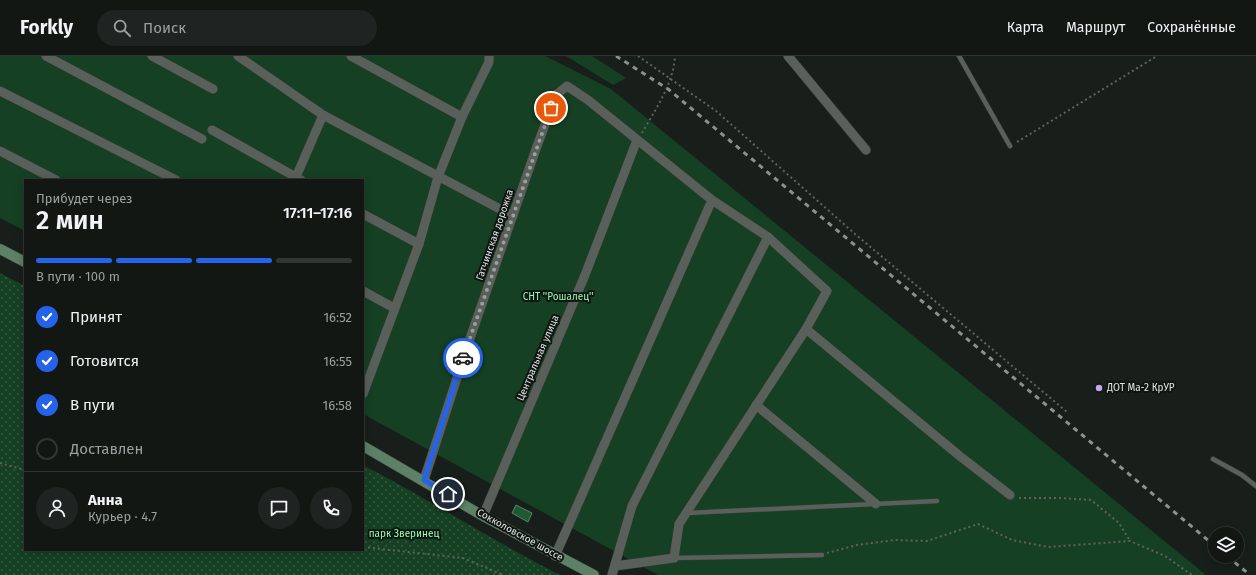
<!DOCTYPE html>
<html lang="ru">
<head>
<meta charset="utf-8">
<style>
	body { margin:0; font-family:"Fira Sans",sans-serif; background:#1f2422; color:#f1f3f6; height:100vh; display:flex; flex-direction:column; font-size:15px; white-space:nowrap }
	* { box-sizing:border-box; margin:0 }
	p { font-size:13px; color:#9c9fa0 }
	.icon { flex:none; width:22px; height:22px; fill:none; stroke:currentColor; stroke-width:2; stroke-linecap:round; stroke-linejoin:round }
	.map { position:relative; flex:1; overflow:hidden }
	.panel { position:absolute; left:24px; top:123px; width:340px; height:372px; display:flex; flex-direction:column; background:#121714; border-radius:0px; box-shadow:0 2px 10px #0003,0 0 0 1px #313634 }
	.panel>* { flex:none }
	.controls { position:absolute; left:1208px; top:471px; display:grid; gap:8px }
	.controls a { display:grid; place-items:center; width:36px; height:36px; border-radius:50%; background:#121714; box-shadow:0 2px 10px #0003,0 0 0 1px #313634; font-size:20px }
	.pin { position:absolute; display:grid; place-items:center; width:34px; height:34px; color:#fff; margin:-17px; border:2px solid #fff; border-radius:50%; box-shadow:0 1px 4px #0007 }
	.courier { position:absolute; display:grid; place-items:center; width:40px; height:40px; margin:-20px; border:3px solid #2563eb; border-radius:50%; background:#fff; color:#222; box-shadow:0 1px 5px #0007 }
	.head em { font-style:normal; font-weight:600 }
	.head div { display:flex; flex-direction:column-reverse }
	.head { display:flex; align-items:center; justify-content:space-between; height:68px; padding:0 12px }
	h1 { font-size:26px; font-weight:600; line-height:30px }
	.bar { display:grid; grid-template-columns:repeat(4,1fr); gap:6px 4px; align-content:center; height:48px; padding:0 12px }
	.bar i { height:5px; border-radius:3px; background:#313634 }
	.bar .on { background:#2563eb }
	.bar p { grid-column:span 4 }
	.line { display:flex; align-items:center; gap:10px; padding:0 12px; border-top:1px solid #313634 }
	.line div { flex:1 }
	.round { display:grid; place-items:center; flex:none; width:42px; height:42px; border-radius:21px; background:#1f2422 }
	ol { padding:0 12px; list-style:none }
	li { display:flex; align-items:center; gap:12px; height:44px }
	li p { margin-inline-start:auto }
	li .icon { padding:4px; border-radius:50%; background:#2563eb; color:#fff; stroke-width:4 }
	li:last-child { color:#9c9fa0 }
	li i { width:22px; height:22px; border:2px solid #313634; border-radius:50% }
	header { display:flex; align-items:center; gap:24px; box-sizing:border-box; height:56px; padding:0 20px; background:#121714; border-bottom:1px solid #313634 }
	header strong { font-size:19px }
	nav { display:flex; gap:22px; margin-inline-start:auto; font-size:14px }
	.search { width:280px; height:36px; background:#1f2422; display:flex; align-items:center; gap:10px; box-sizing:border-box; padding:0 14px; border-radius:22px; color:#9c9fa0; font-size:15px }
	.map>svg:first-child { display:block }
</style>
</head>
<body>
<header>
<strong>Forkly</strong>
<div class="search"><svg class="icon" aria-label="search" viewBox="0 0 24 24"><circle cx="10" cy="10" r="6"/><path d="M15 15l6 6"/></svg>Поиск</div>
<nav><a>Карта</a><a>Маршрут</a><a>Сохранённые</a></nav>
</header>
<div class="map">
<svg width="1256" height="519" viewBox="0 0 1256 519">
	<defs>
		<pattern id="park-dots" width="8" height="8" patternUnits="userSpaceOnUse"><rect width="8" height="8" fill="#154024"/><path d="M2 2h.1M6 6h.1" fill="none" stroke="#375b44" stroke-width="1.8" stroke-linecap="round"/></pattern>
		<pattern id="water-ripples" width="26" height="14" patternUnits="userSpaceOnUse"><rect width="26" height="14" fill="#1d5933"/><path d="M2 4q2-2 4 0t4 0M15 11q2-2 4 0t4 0" fill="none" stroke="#3e7150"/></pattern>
	</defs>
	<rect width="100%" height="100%" fill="#181f1a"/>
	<g fill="#154024">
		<path d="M 0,0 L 545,0 L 611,33 L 1206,519 L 658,519 L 363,358 L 363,124 L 25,124 L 25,175 L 0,162 Z"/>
		<path d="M 566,0 L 592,0 L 626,22 L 613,29 Z"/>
	</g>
	<path fill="url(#park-dots)" d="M 0,217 L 25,230 L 25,494 L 363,494 L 363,409 C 430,444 493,485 560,519 L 0,519 Z"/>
	<path fill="url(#water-ripples)" stroke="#588367" d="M 516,449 L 532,457 L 528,466 L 512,457 Z"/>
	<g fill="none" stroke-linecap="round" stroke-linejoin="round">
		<g stroke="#343935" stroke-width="5.5">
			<g id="service">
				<path d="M 959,0 L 1010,90"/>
				<path d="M 1213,403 L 1242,419 L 1256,430"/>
				<path d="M 687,457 L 937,445"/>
				<path d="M 674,502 L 822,499"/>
			</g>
		</g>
		<g stroke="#343935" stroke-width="10">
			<g id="minor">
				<path d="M 46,0 L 202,83"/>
				<path d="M 152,0 L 213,33"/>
				<path d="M 238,0 L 323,59 L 513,160"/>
				<path d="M 351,0 L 462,61"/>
				<path d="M 788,0 L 866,94"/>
				<path d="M 0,35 L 176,124"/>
				<path d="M 212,74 L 301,124"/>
				<path d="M 0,95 L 56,124"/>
				<path d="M 296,121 L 323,59"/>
				<path d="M 363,158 L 419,188"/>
				<path d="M 363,235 L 394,252"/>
				<path d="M 363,338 L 419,188 L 438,121 L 462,61 L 489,6 L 489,0"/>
				<path d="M 756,349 L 876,448"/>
				<path d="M 424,424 L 467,291 L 536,93 L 556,39 L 567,30 L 588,44 L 712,144 L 768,181 L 827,235 L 806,273"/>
				<path d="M 483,460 L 585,219 L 637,84"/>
				<path d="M 555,500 L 712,144"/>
				<path d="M 615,510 L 674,502 L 679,468 L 806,273 L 961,401 L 1010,439"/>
				<path d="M 612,519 L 632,450 L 768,181"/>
			</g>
		</g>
		<g stroke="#343935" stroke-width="11">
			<g id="secondary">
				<path d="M 0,193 L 25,206"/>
				<path d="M 363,390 L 483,460 L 594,519"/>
			</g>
		</g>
		<g stroke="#5d635e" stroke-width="2" stroke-dasharray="2 3" stroke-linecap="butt">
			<path d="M 638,0 L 716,55 L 855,178 L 1067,356"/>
			<path d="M 642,77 C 656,52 673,29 675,0"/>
			<path d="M 1017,86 L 1157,0"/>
			<path d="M 0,407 L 25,414"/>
			<path d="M 1019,442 L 1060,442 L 1091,444 L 1119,467 L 1130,485"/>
			<path d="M 363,491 L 463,502 L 503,519"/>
			<path d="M 827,497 L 857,489 L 895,484 L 927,485 L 978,468 L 1012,484 L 1048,491 L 1130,485 L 1165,500 L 1192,519"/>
		</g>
		<use href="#service" stroke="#59605a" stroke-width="4.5"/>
		<use href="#minor" stroke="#59605a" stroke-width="9"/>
		<use href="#secondary" stroke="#5c8167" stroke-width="10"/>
		<g stroke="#8b918d" stroke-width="3" stroke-dasharray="5 5" stroke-linecap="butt">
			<path d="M 616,0 L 668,33 L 1215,490"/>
			<path d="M 1227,500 L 1250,519"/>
		</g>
	</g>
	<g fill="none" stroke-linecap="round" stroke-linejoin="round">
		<path stroke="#9aa09b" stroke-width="4" stroke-dasharray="0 7.2" d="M 463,302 L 551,52"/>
		<path stroke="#2563eb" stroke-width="5" d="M 448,438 L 424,424 L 463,302"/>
	</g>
	<circle fill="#c4a7f1" stroke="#0f1511" stroke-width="1.5" cx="1099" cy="332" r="4"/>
	<g text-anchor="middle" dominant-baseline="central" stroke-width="4" stroke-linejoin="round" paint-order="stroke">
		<g font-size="10" fill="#e0e5e1" stroke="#0f1511">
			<text transform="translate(495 179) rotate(-71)">Гатчинская дорожка</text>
			<text transform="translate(538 302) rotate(-67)">Центральная улица</text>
			<text transform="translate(520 479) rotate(29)">Сокколовское шоссе</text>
		</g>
		<g font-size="10" fill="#93fcb2" stroke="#0f1511">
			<text x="558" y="241">СНТ ''Рошалец''</text>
			<text x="404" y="478">парк Зверинец</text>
		</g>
		<g font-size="10" fill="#e0e5e1" stroke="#0f1511" text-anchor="start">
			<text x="1107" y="332">ДОТ Ма-2 КрУР</text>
		</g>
	</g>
</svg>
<div class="controls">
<a><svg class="icon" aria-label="layers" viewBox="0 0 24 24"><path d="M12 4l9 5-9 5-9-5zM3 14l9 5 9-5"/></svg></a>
</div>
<div class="pin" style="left:551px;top:52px;background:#ea580c"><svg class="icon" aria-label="bag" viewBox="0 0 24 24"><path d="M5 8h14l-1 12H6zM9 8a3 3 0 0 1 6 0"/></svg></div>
<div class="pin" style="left:448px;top:438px;background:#1f2937"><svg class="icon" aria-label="home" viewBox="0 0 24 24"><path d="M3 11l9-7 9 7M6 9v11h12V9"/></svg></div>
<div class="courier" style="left:463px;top:302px"><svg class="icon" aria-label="car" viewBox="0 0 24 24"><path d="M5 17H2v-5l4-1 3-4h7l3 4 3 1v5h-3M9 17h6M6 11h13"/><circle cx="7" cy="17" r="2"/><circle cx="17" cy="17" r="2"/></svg></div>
<section class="panel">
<div class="head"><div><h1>2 мин</h1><p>Прибудет через</p></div><em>17:11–17:16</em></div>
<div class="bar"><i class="on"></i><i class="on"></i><i class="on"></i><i></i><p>В пути · 100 m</p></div>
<ol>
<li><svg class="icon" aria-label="check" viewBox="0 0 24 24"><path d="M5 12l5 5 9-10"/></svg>Принят<p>16:52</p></li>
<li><svg class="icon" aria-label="check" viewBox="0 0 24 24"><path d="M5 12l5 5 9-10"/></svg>Готовится<p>16:55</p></li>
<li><svg class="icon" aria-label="check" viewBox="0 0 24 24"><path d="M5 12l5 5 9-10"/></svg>В пути<p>16:58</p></li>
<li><i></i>Доставлен</li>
</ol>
<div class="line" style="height:72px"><a class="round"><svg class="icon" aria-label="person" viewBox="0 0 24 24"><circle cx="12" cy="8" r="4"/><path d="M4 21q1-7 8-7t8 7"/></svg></a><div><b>Анна</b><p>Курьер · 4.7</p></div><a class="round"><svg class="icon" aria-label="chat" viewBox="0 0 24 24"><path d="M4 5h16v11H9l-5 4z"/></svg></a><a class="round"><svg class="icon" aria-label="phone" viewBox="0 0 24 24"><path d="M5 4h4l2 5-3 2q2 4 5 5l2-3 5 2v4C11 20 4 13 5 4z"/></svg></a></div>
</section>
</div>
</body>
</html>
